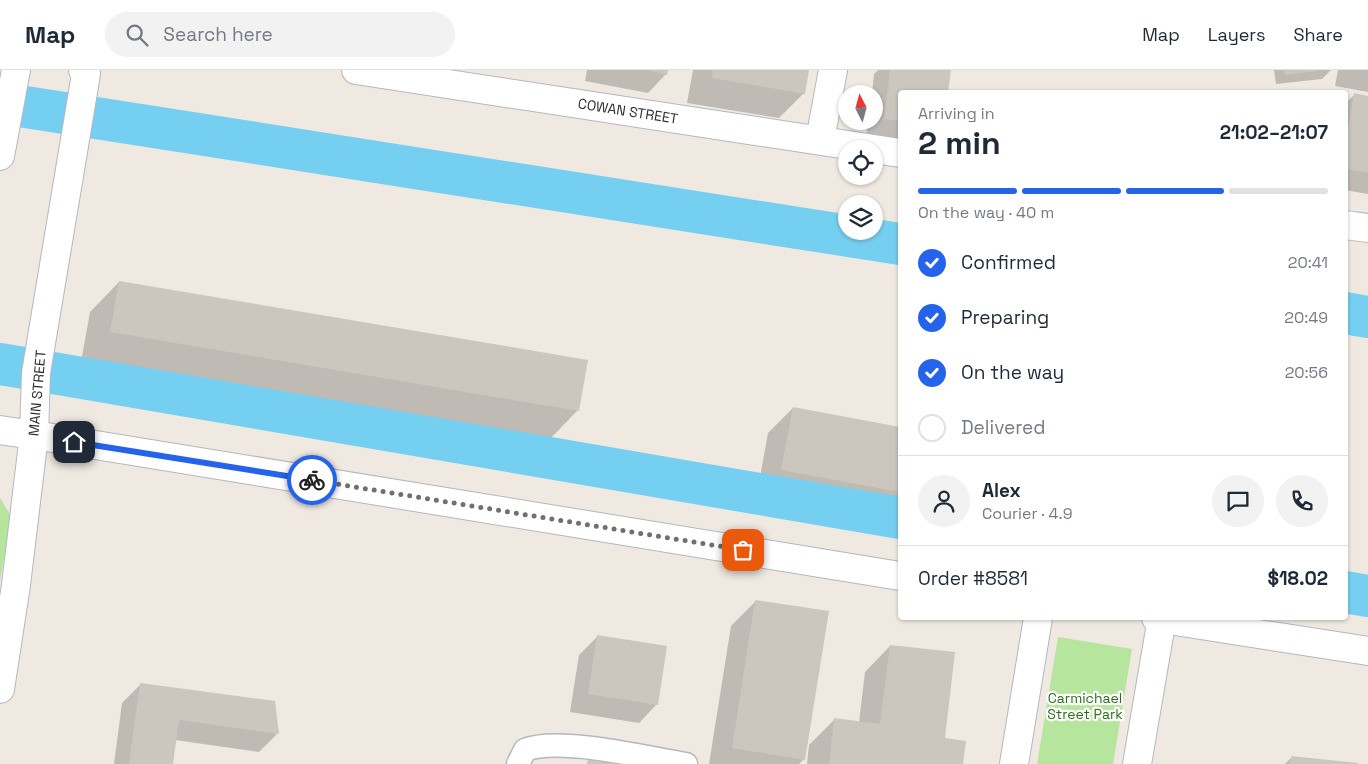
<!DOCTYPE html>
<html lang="en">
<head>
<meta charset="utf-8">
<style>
	body { margin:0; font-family:"Space Grotesk",sans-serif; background:#f2f2f3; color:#1f2937; height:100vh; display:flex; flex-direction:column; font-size:19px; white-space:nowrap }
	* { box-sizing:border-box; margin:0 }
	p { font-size:16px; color:#747a83 }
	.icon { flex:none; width:28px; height:28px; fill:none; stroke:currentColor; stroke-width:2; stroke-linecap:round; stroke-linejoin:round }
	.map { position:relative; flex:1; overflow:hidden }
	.side { position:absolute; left:898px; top:20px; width:450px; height:530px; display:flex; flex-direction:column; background:#fff; border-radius:5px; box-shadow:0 1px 4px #0004 }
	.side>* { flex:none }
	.needle { width:32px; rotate:354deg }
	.tools { position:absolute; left:838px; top:15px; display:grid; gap:10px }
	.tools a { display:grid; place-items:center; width:45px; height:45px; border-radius:50%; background:#fff; box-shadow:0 1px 4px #0004; font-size:25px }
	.pin { position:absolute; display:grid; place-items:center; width:42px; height:42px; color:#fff; margin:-21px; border-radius:10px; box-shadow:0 2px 8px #0006 }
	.courier { position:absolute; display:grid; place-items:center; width:50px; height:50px; margin:-25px; border:4px solid #2563eb; border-radius:50%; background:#fff; color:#222; box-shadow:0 1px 6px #0007 }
	.summary em { font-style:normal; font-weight:700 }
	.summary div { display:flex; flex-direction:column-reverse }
	.summary { display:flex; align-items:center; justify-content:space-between; height:85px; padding:0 20px }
	h1 { font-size:32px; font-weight:700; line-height:38px }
	.bar { display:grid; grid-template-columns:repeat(4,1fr); gap:8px 5px; align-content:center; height:60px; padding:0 20px }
	.bar i { height:6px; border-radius:4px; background:#e0e1e3 }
	.bar .on { background:#2563eb }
	.bar p { grid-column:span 4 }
	.line { display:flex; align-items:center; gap:12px; padding:0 20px; border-top:1px solid #e0e1e3 }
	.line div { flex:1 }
	.round { display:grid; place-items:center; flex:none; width:52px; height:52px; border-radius:26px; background:#f2f2f3 }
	ol { padding:0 20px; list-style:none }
	li { display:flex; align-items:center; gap:15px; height:55px }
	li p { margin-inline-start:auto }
	li .icon { padding:5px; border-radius:50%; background:#2563eb; color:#fff; stroke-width:4 }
	li:last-child { color:#747a83 }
	li i { width:28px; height:28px; border:2px solid #e0e1e3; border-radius:50% }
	header { display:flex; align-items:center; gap:30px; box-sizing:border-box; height:70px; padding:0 25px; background:#fff; border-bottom:1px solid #e0e1e3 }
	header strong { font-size:24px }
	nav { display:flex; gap:28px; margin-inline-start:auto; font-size:18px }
	.search { width:350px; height:45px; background:#f2f2f3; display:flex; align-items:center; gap:12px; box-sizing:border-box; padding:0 18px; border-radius:28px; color:#747a83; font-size:19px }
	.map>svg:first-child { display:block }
</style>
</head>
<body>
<header>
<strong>Map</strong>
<div class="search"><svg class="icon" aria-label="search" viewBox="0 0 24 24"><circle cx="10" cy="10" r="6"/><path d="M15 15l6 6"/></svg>Search here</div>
<nav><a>Map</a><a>Layers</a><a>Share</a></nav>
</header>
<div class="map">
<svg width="1368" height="694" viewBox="0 0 1368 694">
	<rect width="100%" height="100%" fill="#efe9e1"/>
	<g fill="#b6e59e">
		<path d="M 0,428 L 11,446 L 0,512 Z"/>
		<path d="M 1058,567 L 1132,579 L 1113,694 L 1037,694 Z"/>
	</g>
	<g fill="#0003">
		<path d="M 587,0 L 667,0 L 666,4 L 648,23 L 585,11 Z"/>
		<path d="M 693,0 L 807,0 L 804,23 L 779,48 L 687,33 Z"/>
		<path d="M 878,0 L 949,0 L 946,22 L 900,22 L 900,71 L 866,67 L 868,51 L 874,51 L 874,24 L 872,24 L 874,4 Z"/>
		<path d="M 1274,0 L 1331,0 L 1322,9 L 1276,14 Z"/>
		<path d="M 1338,0 L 1368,0 L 1368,22 L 1335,16 Z"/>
		<path d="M 1354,25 L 1368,27 L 1368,124 L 1345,120 L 1345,34 Z"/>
		<path d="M 119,212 L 586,291 L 577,341 L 548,371 L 81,292 L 90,242 Z"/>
		<path d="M 793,338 L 900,359 L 900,452 L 757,424 L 768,363 Z"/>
		<path d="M 756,531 L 804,689 L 799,694 L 709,694 L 731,556 Z"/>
		<path d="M 597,567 L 657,634 L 639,653 L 570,642 L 579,585 Z"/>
		<path d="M 890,576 L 943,669 L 962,694 L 807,694 L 809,675 L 834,650 L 859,652 L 865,602 Z"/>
		<path d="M 140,615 L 277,664 L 259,682 L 175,670 L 172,694 L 114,694 L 122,633 Z"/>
		<path d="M 1292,687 L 1358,694 L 1285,694 Z"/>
	</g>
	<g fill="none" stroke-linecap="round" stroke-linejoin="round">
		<g stroke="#75cff0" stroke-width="42">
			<path d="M 0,33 L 900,174"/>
			<path d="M 1345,243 L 1368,247"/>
			<path d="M 0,294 L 900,448"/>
			<path d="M 1345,522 L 1368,526"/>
		</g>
	</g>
	<g fill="#cbc7bf">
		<path d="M 647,0 L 668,0 L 667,5 Z"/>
		<path d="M 713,0 L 809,0 L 805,24 L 712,8 Z"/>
		<path d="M 890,0 L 951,0 L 948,22 L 900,22 L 900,51 L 884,49 Z"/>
		<path d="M 1284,0 L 1317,0 L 1317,1 L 1285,5 Z"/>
		<path d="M 1354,23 L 1368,26 L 1368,103 L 1345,99 L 1345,74 Z"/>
		<path d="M 119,211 L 588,290 L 579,341 L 110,262 Z"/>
		<path d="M 793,337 L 900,357 L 900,422 L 781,400 Z"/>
		<path d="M 755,530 L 829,541 L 805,690 L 732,678 Z"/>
		<path d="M 597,565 L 667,576 L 658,635 L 588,624 Z"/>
		<path d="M 890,575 L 955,582 L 945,668 L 966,671 L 963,694 L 829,694 L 834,648 L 880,654 Z"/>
		<path d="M 140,613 L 275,631 L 279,664 L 179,650 L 173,694 L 129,694 Z"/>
		<path d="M 1291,686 L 1358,693 L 1358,694 L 1290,694 Z"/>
		<path d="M 588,689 L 613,693 L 613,694 L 587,694 Z"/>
	</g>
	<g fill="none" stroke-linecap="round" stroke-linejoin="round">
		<g stroke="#b4b7c1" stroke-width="25">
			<path id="service" d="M 518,694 L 525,680 C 558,666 648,688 686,694"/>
		</g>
		<g stroke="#b4b7c1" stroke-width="30">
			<g id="minor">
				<path d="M 356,0 L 900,83"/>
				<path d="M 820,70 L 833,0"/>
				<path d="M 1345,155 L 1368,158"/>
				<path d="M 0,360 L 34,365"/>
			</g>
		</g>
		<g stroke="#b4b7c1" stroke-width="30">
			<g id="tertiary">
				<path d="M 34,365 L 900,506"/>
				<path d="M 1156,548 L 1368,581"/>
				<path d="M 1014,694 L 1038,548"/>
				<path d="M 1137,694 L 1162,548"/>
			</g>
		</g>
		<g stroke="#b4b7c1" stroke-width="30">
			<g id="secondary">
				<path d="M 0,86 L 16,0"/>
				<path d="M 0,619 L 16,515 L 34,365 L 36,303 L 86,4 L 83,0"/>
			</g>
		</g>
		<use href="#service" stroke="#fff" stroke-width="22"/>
		<use href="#minor" stroke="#fff" stroke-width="28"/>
		<use href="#tertiary" stroke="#fff" stroke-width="28"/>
		<use href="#secondary" stroke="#fff" stroke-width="28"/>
	</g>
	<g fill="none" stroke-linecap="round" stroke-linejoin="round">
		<path stroke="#726f6d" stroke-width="5" stroke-dasharray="0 9" d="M 312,410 L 743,480"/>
		<path stroke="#2563eb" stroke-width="6" d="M 74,372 L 312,410"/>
	</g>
	<g text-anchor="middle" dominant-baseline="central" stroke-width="4.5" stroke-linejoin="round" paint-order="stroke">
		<g font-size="14" fill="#2e2e2e" stroke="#fff">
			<text transform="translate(628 41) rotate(9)">COWAN STREET</text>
			<text transform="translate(37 323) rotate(-85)">MAIN STREET</text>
		</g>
		<g font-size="14" fill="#2c6e1b" stroke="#fff">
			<text x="1085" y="628">Carmichael<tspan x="1085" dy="16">Street Park</tspan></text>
		</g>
	</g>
</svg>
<div class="tools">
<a><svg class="needle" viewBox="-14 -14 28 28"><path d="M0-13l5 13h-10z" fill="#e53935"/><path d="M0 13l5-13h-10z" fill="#747a83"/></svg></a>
<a><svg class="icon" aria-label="locate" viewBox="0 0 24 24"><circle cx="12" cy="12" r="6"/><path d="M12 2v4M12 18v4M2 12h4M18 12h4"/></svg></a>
<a><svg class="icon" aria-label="layers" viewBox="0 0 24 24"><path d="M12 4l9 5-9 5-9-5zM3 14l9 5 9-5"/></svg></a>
</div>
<div class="pin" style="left:743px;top:480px;background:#ea580c"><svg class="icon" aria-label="bag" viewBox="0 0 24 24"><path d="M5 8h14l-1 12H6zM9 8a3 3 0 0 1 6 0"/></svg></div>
<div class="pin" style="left:74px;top:372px;background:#1f2937"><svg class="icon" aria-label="home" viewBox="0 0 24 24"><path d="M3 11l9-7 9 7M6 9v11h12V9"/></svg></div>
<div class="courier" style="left:312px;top:410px"><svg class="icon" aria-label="bike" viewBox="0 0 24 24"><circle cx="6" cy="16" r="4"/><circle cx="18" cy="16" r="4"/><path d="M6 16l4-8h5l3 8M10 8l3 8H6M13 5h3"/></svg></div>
<section class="side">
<div class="summary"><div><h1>2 min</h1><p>Arriving in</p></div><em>21:02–21:07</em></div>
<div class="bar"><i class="on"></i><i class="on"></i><i class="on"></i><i></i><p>On the way · 40 m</p></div>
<ol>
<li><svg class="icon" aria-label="check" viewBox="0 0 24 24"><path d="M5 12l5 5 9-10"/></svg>Confirmed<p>20:41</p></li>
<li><svg class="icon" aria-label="check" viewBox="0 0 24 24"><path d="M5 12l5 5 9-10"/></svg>Preparing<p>20:49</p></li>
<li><svg class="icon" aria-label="check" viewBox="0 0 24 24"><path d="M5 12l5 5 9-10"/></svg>On the way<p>20:56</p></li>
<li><i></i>Delivered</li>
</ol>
<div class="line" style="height:90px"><a class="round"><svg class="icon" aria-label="person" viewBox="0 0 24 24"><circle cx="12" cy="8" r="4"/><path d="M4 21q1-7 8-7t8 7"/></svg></a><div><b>Alex</b><p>Courier · 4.9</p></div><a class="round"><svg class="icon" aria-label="chat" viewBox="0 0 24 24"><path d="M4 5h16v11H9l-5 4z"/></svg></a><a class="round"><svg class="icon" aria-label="phone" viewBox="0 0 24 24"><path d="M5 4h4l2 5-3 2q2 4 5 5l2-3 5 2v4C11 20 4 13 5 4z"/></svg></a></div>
<div class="line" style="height:65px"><div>Order #8581</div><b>$18.02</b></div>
</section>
</div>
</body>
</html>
